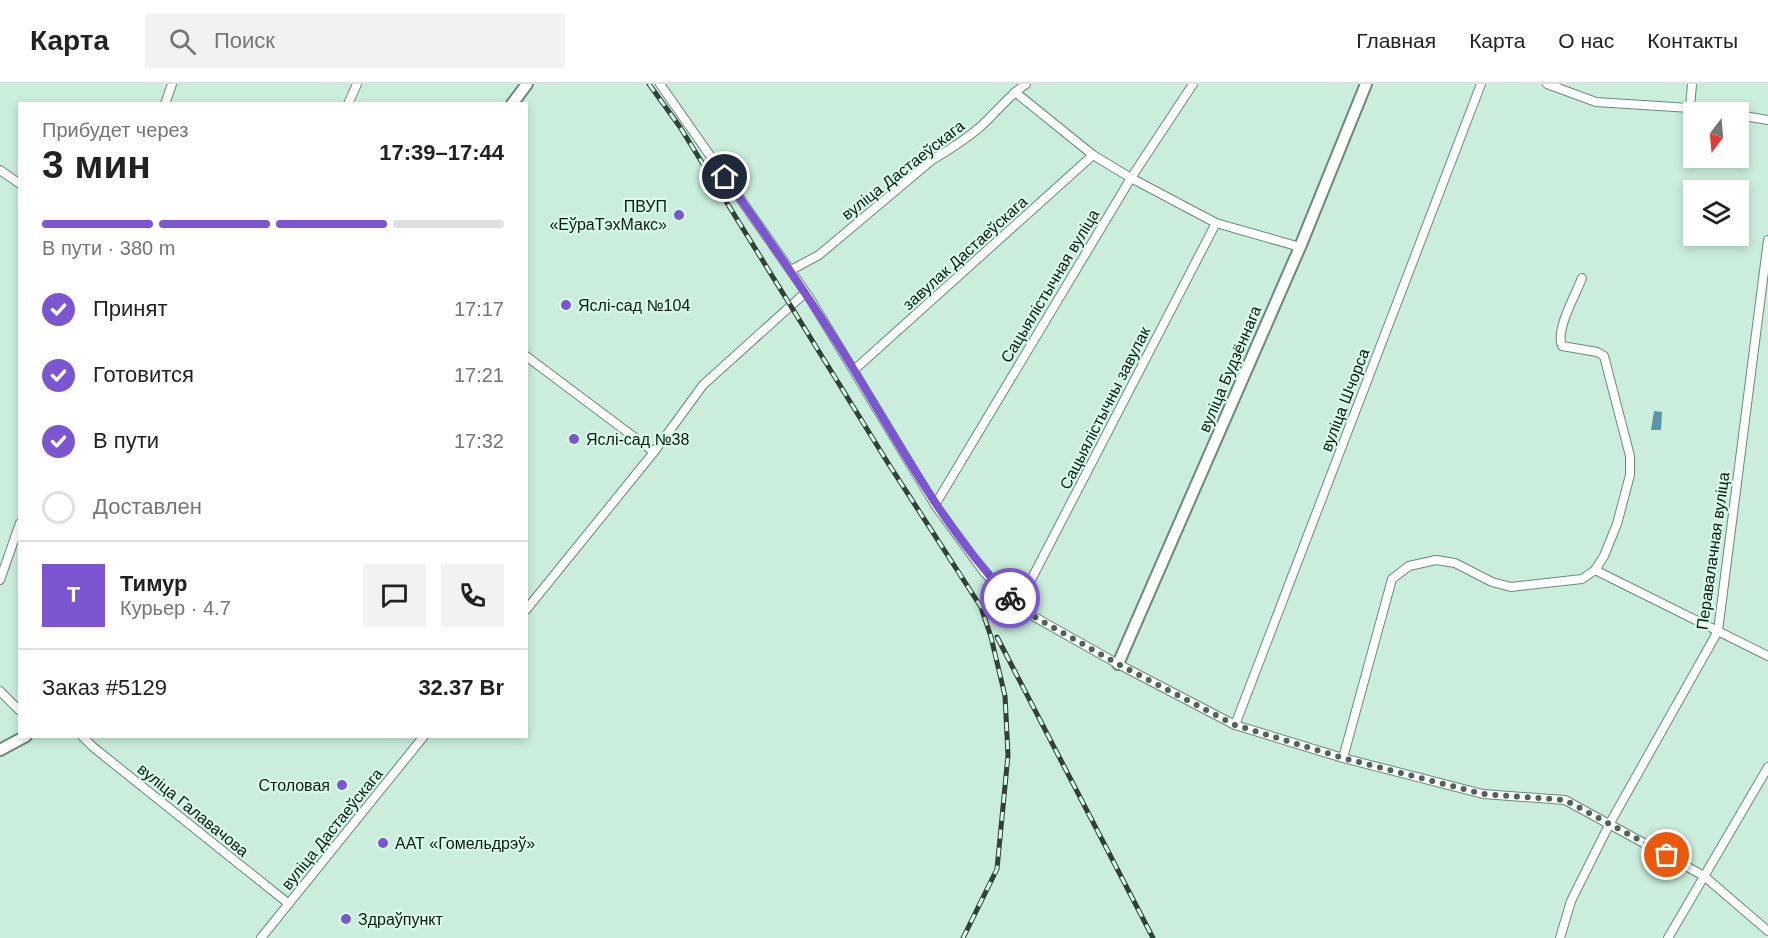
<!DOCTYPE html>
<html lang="ru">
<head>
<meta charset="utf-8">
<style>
	body { margin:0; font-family:Helvetica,sans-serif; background:#f2f2f2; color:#222; height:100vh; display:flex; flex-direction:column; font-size:22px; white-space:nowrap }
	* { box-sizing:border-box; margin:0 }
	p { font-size:20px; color:#767676 }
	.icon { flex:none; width:33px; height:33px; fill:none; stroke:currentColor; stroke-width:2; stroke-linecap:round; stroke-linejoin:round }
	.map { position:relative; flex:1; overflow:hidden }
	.sheet { position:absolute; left:18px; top:18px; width:510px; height:636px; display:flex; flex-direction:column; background:#fff; border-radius:0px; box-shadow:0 3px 9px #0003 }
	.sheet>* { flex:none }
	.needle { width:39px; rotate:196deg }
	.controls { position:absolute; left:1683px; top:18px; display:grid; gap:12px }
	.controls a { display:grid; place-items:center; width:66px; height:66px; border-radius:0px; background:#fff; box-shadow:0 3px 9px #0003; font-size:30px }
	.pin { position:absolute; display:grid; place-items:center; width:51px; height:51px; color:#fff; margin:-26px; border:3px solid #fff; border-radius:50%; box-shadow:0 2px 6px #0007 }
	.courier { position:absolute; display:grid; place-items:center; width:60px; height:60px; margin:-30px; border:4px solid #7c56d0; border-radius:50%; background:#fff; color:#222; box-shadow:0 2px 8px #0007 }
	.summary em { font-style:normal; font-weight:600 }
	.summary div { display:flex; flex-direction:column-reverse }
	.summary { display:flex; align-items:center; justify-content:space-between; height:102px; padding:0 24px }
	h1 { font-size:39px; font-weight:600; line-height:45px }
	.bar { display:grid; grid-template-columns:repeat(4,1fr); gap:9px 6px; align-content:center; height:72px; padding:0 24px }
	.bar i { height:8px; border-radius:4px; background:#e0e0e0 }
	.bar .current { background:#7c56d0 }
	.bar p { grid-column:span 4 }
	.line { display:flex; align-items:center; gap:15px; padding:0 24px; border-top:2px solid #e0e0e0 }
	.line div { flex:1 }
	.round { display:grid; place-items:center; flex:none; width:63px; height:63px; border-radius:0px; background:#f2f2f2 }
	ol { padding:0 24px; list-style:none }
	li { display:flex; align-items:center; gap:18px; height:66px }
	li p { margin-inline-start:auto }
	li .icon { padding:6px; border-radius:50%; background:#7c56d0; color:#fff; stroke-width:4 }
	li:last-child { color:#767676 }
	li i { width:33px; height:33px; border:3px solid #e0e0e0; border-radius:50% }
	header { display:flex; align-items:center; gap:36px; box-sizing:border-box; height:84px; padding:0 30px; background:#fff; border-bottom:2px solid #e0e0e0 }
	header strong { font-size:28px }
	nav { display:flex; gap:33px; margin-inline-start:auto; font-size:21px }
	.search { width:420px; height:54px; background:#f2f2f2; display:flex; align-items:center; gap:15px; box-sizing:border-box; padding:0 21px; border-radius:0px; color:#767676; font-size:22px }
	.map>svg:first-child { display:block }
</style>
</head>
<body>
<header>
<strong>Карта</strong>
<div class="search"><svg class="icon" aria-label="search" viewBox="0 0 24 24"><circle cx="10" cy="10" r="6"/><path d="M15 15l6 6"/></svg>Поиск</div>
<nav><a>Главная</a><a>Карта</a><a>О нас</a><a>Контакты</a></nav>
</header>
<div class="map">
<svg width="1768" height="854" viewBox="0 0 1768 854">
	<rect width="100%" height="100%" fill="#cbeedc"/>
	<path fill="#5897a7" d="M 1654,327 L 1662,328 L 1661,346 L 1651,346 Z"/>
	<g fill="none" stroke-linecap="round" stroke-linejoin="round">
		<g stroke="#6a8979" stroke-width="10">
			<g id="street">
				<path d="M 660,0 L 809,213 L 935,421 L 984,488 L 1017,523 L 1118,580 L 1235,641 L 1343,674 L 1483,710 L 1565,716 L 1704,792 L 1768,847"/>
				<path d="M 1547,0 L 1596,18 L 1690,24 L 1721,28"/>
				<path d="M 1015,8 L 1093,71 L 1131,94 L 1216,139 L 1300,163"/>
				<path d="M 165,20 L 172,0"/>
				<path d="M 348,20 L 357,0"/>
				<path d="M 1690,24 L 1692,0"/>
				<path d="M 1738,31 L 1768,36"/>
				<path d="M 0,86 L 20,100"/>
				<path d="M 791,186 L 819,171 L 932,76 C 949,66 965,56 980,43 C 996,29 1008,12 1026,0"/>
				<path d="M 526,272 L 654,368"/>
				<path d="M 854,286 L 1093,71"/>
				<path d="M 935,421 L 1131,94 L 1193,0"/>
				<path d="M 1595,486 L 1768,572"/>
				<path d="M 0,496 L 20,439"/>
				<path d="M 1017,523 L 1216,139"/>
				<path d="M 526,526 L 654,368 L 703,301 L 805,209"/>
				<path d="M 0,607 L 20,627"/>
				<path d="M 1235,641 L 1481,0"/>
				<path d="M 82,652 L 93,663 L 289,820"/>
				<path d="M 1343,674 L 1392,495 L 1409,482 L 1436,476 L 1455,479 L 1492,498 L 1511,503 L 1582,495 L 1595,486 L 1604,472 L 1617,440 L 1630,391 L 1630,372 L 1604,272 L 1597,268 L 1562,262 C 1555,246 1576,210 1582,194"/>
				<path d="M 261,854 L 424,652"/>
				<path d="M 1560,854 L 1571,817 L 1610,739 L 1718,547 L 1768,156"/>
				<path d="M 1668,854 L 1768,683"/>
			</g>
		</g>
		<g stroke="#6a8979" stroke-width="14">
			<g id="secondary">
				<path d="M 512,20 L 527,0"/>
				<path d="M 1118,580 L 1300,163 L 1366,0"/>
				<path d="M 0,666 L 26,652"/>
			</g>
		</g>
		<use href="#street" stroke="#fff" stroke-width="8"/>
		<use href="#secondary" stroke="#fff" stroke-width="10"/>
		<g stroke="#304139" stroke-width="5">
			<g id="rail">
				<path d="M 649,0 L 680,43 L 888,379 L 981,523 L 991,553 L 1005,612 L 1008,671 L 997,785 L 963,854"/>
				<path d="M 997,553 L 1153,854"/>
			</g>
		</g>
		<use href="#rail" stroke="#d8fbe9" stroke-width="3" stroke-dasharray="9" stroke-linecap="butt"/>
	</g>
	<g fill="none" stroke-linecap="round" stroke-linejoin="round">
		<path stroke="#4f6459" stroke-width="6" stroke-dasharray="0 10.8" d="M 1010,514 L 1017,523 L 1118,580 L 1235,641 L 1343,674 L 1483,710 L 1565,716 L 1667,771"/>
		<path stroke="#7c56d0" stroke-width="8" d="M 725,93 C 770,157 814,220 854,286 C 902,365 946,447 1010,514"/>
	</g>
	<g fill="#7c56d0" stroke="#d8fbe9" stroke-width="2">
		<circle cx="679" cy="131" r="6"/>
		<circle cx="566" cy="221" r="6"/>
		<circle cx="574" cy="355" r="6"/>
		<circle cx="342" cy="701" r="6"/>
		<circle cx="383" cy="759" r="6"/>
		<circle cx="346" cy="835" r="6"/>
	</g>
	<g text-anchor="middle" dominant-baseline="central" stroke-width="4.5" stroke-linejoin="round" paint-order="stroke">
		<g font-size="16" fill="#0c1913" stroke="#d8fbe9">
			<text transform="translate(903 86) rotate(-38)">вуліца Дастаеўскага</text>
			<text transform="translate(965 169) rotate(-42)">завулак Дастаеўскага</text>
			<text transform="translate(1050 202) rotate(-59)">Сацыялістычная вуліца</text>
			<text transform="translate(1230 285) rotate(-67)">вуліца Будзённага</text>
			<text transform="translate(1345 316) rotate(-69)">вуліца Шчорса</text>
			<text transform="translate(1105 324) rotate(-63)">Сацыялістычны завулак</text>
			<text transform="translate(1713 467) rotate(-82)">Перавалачная вуліца</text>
			<text transform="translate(193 726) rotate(39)">вуліца Галавачова</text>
			<text transform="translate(332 745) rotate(-51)">вуліца Дастаеўскага</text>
		</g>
		<g font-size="16" fill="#0c1913" stroke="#d8fbe9" text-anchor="start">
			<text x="667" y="122" text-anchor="end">ПВУП<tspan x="667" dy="18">«ЕўраТэхМакс»</tspan></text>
			<text x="578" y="221">Яслі-сад №104</text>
			<text x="586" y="355">Яслі-сад №38</text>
			<text x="330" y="701" text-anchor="end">Столовая</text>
			<text x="395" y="759">ААТ «Гомельдрэў»</text>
			<text x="358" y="835">Здраўпункт</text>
		</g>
	</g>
</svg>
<div class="controls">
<a><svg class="needle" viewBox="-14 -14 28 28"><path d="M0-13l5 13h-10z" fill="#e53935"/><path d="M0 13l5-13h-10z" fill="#767676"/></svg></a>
<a><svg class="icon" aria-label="layers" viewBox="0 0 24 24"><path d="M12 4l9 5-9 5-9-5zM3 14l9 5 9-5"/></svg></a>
</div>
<div class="pin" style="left:1667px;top:771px;background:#ea580c"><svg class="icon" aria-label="bag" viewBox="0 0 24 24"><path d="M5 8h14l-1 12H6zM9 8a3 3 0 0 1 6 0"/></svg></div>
<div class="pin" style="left:725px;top:93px;background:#1f2937"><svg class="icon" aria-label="home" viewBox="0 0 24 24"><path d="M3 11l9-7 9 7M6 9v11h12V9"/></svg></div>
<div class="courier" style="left:1010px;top:514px"><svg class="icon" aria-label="bike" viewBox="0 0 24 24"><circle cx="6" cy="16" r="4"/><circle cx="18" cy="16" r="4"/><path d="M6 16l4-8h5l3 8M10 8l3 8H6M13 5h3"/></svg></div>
<section class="sheet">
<div class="summary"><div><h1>3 мин</h1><p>Прибудет через</p></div><em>17:39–17:44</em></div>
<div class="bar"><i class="current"></i><i class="current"></i><i class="current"></i><i></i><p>В пути · 380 m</p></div>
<ol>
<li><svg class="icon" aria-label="check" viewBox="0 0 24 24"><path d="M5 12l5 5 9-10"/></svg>Принят<p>17:17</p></li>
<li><svg class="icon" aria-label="check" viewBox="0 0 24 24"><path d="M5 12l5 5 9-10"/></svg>Готовится<p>17:21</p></li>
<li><svg class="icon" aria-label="check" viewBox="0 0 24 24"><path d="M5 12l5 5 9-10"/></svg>В пути<p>17:32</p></li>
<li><i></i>Доставлен</li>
</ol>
<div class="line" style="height:108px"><b class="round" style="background:#7c56d0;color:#fff">Т</b><div><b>Тимур</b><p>Курьер · 4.7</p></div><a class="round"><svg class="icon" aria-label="chat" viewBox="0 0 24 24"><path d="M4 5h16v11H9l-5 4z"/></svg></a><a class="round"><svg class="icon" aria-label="phone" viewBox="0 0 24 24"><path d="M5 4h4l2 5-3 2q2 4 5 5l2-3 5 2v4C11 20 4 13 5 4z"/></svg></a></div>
<div class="line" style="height:78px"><div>Заказ #5129</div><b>32.37 Br</b></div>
</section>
</div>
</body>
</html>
